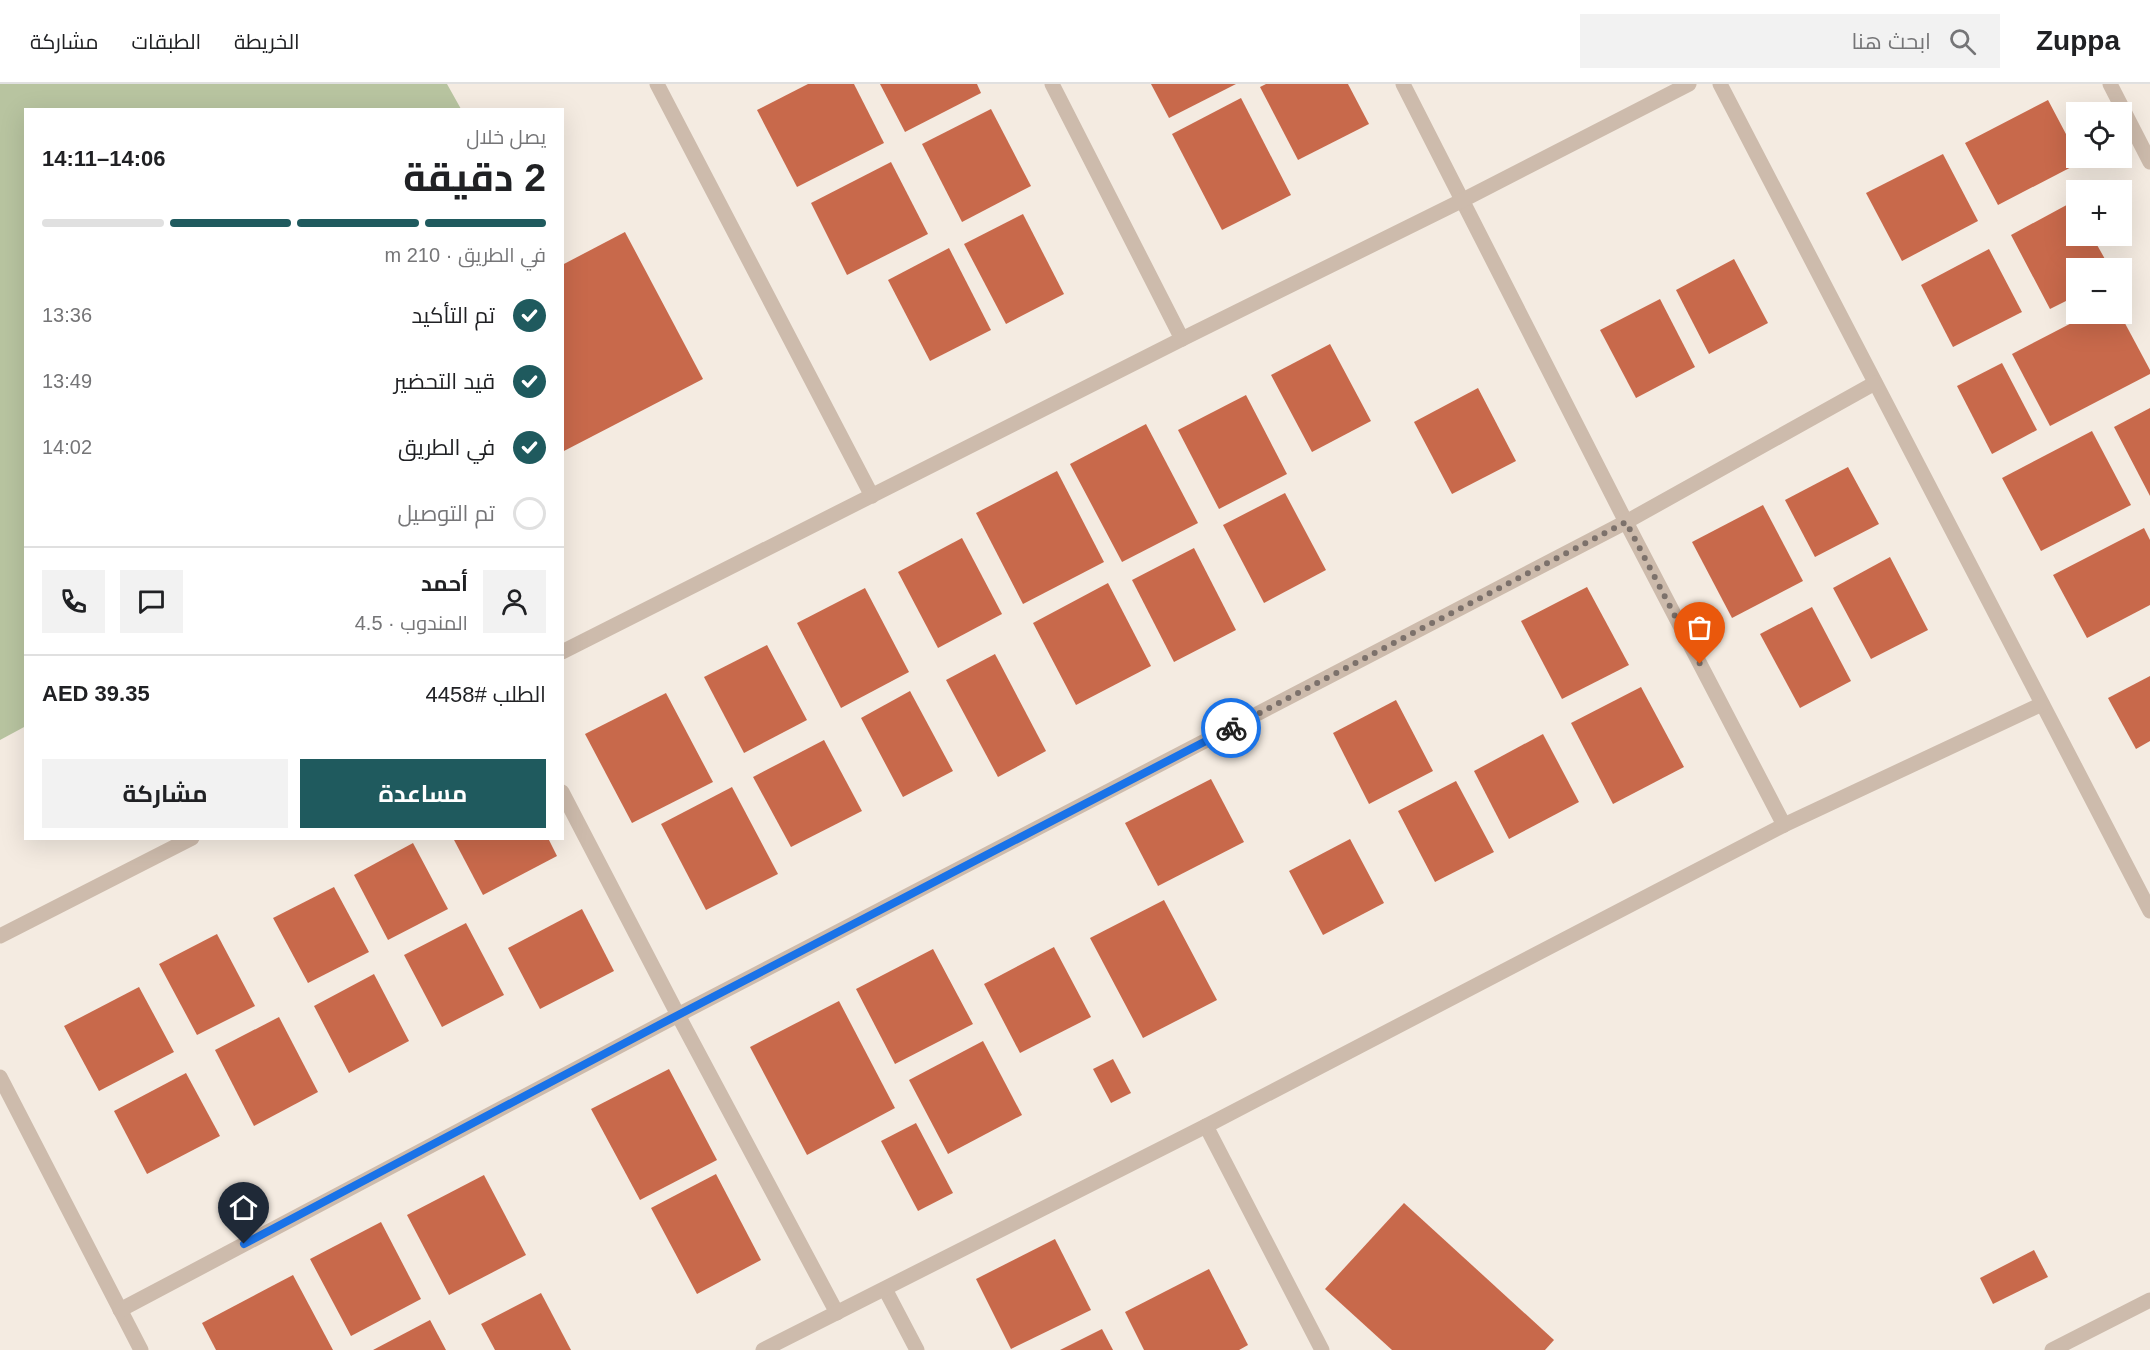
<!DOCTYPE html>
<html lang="ar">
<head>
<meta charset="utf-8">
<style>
	body { margin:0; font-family:Arial,Cairo,sans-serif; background:#f2f2f2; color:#202124; direction:rtl; height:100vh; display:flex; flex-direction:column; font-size:22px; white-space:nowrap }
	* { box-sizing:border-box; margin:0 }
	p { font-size:20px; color:#757577 }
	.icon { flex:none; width:33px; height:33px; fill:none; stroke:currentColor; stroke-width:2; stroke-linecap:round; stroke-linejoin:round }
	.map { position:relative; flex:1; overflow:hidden; direction:ltr }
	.drawer { position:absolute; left:24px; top:24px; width:540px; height:732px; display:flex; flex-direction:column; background:#fff; border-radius:0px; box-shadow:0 6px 24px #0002; direction:rtl }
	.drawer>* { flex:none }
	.buttons { position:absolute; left:2066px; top:18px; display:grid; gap:12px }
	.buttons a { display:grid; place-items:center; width:66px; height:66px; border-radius:0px; background:#fff; box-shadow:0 6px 24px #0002; font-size:30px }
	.pin { position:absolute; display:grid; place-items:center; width:51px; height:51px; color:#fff; margin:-62px -26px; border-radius:50% 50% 50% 0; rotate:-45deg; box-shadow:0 0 6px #0007 }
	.pin .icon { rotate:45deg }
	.courier { position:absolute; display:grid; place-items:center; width:60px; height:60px; margin:-30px; border:4px solid #1a73e8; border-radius:50%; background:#fff; color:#222; box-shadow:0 2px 8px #0007 }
	.headline em { font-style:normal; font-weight:700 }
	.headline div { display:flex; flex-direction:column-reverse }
	.headline { display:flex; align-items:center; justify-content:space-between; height:102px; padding:0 18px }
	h1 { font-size:39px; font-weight:700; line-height:45px }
	.bar { display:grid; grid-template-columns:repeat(4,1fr); gap:9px 6px; align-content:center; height:72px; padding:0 18px }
	.bar i { height:8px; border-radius:4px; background:#e0e0e0 }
	.bar .current { background:#1f5a5e }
	.bar p { grid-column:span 4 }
	.line { display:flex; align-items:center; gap:15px; padding:0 18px; border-top:2px solid #e0e0e0 }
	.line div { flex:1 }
	.round { display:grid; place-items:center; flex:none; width:63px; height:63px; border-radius:0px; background:#f2f2f2 }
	ol { padding:0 18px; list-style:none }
	li { display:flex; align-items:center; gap:18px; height:66px }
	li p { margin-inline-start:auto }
	li .icon { padding:6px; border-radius:50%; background:#1f5a5e; color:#fff; stroke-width:4 }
	li:last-child { color:#757577 }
	li i { width:33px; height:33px; border:3px solid #e0e0e0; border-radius:50% }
	.cta { display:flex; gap:12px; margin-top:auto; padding:12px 18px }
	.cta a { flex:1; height:69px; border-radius:0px; background:#1f5a5e; color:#fff; font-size:24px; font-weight:700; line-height:69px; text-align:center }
	.cta a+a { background:#f2f2f2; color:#202124 }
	header { display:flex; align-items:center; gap:36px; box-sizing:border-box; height:84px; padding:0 30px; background:#fff; border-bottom:2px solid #e0e0e0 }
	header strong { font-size:28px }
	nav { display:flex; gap:33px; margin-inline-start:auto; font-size:21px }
	.search { width:420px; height:54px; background:#f2f2f2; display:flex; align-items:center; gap:15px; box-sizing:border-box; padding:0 21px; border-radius:0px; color:#757577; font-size:22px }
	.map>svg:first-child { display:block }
</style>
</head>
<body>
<header>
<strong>Zuppa</strong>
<div class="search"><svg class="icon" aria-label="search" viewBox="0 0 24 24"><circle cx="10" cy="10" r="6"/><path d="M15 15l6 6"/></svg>ابحث هنا</div>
<nav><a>الخريطة</a><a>الطبقات</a><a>مشاركة</a></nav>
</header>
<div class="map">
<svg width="2150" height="1266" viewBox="0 0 2150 1266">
	<rect width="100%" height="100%" fill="#f4ebe1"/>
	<path fill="#b8c4a0" d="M 0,0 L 447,0 L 461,25 L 26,26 L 26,642 L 0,656 Z"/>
	<g fill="#c8694b">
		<path d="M 808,0 L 854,0 L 884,59 L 797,103 L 757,26 Z"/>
		<path d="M 880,0 L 977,0 L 981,9 L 905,48 Z"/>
		<path d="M 1151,0 L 1236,0 L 1169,34 Z"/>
		<path d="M 1266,0 L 1348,0 L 1369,40 L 1298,76 L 1260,3 Z"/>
		<path d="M 1241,14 L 1291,111 L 1222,146 L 1172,50 Z"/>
		<path d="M 2048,16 L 2076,69 L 2076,74 L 2078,74 L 2081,78 L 1998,121 L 1965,59 Z"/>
		<path d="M 991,25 L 1031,102 L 962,138 L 922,60 Z"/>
		<path d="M 1943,70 L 1978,137 L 1902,177 L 1866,109 Z"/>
		<path d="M 891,78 L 928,150 L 847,191 L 811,119 Z"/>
		<path d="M 2074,117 L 2076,121 L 2076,152 L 2092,152 L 2110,184 L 2076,184 L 2076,212 L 2050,225 L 2011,151 Z"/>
		<path d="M 1023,130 L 1064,210 L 1006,240 L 964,160 Z"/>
		<path d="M 625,148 L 703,295 L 562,368 L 562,181 Z"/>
		<path d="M 949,164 L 991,246 L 930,277 L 888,196 Z"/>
		<path d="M 1989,165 L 2022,228 L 1953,263 L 1921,201 Z"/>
		<path d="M 1734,175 L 1768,239 L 1709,270 L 1676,206 Z"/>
		<path d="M 1660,215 L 1695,283 L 1636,314 L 1600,246 Z"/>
		<path d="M 2089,230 L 2120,230 L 2150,286 L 2150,290 L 2050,342 L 2012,270 Z"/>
		<path d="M 1330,260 L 1371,337 L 1312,368 L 1271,291 Z"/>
		<path d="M 2002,279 L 2037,346 L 1992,370 L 1957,302 Z"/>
		<path d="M 1478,304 L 1516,377 L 1452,410 L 1414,338 Z"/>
		<path d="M 1246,311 L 1287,390 L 1219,425 L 1178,346 Z"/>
		<path d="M 2150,324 L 2150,412 L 2114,343 Z"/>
		<path d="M 1146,340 L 1198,439 L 1122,478 L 1070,380 Z"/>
		<path d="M 2092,347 L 2131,421 L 2041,467 L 2002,394 Z"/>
		<path d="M 1848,383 L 1879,440 L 1815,473 L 1785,416 Z"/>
		<path d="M 1057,387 L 1104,478 L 1023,520 L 976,429 Z"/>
		<path d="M 1285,409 L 1326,486 L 1264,519 L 1223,441 Z"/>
		<path d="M 1763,421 L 1803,497 L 1732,534 L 1692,458 Z"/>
		<path d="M 2144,444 L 2150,456 L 2150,521 L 2087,554 L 2053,491 Z"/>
		<path d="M 962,454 L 1002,530 L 938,564 L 898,488 Z"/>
		<path d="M 1194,464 L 1236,546 L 1174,578 L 1132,496 Z"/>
		<path d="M 1890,473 L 1928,546 L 1871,575 L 1833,504 Z"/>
		<path d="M 1108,499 L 1151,582 L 1076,621 L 1033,539 Z"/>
		<path d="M 1587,503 L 1629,581 L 1562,615 L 1521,537 Z"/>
		<path d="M 865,504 L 909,588 L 841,624 L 797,539 Z"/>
		<path d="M 1812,523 L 1851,597 L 1800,624 L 1760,550 Z"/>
		<path d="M 767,561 L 807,636 L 744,669 L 704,593 Z"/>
		<path d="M 995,570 L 1046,667 L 998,693 L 946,596 Z"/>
		<path d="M 2150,592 L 2150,657 L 2136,665 L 2108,614 Z"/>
		<path d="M 1641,603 L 1684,683 L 1613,720 L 1571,639 Z"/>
		<path d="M 910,607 L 953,687 L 903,713 L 861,634 Z"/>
		<path d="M 666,609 L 713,698 L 632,739 L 585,650 Z"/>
		<path d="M 1396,616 L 1433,687 L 1369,720 L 1333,649 Z"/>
		<path d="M 1543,650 L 1579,718 L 1509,755 L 1474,687 Z"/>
		<path d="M 824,656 L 862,727 L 791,763 L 753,693 Z"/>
		<path d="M 1211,695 L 1244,758 L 1158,802 L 1125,739 Z"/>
		<path d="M 1456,697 L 1494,768 L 1435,798 L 1398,727 Z"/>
		<path d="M 732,703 L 778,790 L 706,826 L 661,740 Z"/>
		<path d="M 453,754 L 548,754 L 557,772 L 483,811 Z"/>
		<path d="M 1350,755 L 1384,819 L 1323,851 L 1289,787 Z"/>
		<path d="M 413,759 L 448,825 L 388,856 L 354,791 Z"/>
		<path d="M 334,803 L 369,868 L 308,899 L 273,834 Z"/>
		<path d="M 1164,816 L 1217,916 L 1143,954 L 1090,854 Z"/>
		<path d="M 582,825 L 614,887 L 540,925 L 508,864 Z"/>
		<path d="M 466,839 L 504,911 L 442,943 L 404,871 Z"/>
		<path d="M 217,850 L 255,922 L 197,951 L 159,880 Z"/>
		<path d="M 1054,863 L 1091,933 L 1020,969 L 984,900 Z"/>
		<path d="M 933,865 L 973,940 L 895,980 L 856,905 Z"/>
		<path d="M 374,890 L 409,957 L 349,989 L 314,922 Z"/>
		<path d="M 139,903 L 174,968 L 99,1007 L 64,942 Z"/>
		<path d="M 839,917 L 895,1024 L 807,1071 L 750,963 Z"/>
		<path d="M 279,933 L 318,1008 L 254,1042 L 215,966 Z"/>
		<path d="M 983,957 L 1022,1031 L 948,1070 L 909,996 Z"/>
		<path d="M 1113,975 L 1131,1009 L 1111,1019 L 1093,985 Z"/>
		<path d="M 669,985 L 717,1076 L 640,1116 L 591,1025 Z"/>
		<path d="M 186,989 L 220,1052 L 147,1090 L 114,1027 Z"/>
		<path d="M 916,1039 L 953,1109 L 918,1127 L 881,1057 Z"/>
		<path d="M 716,1090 L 761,1176 L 697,1210 L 651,1124 Z"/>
		<path d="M 484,1091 L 526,1171 L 449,1211 L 407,1131 Z"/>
		<path d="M 1404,1119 L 1554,1256 L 1545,1266 L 1392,1266 L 1325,1205 Z"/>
		<path d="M 381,1138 L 421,1215 L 351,1252 L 310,1175 Z"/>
		<path d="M 1055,1155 L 1091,1226 L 1011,1265 L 976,1195 Z"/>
		<path d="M 2034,1166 L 2048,1193 L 1993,1220 L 1980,1194 Z"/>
		<path d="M 1209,1185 L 1248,1261 L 1239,1266 L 1144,1266 L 1125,1228 Z"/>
		<path d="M 293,1191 L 333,1266 L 216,1266 L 202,1239 Z"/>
		<path d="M 541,1209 L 571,1266 L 495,1266 L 481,1240 Z"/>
		<path d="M 430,1236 L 446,1266 L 373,1266 Z"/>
		<path d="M 1102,1245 L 1113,1266 L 1060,1266 Z"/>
	</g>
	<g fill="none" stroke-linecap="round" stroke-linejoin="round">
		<g stroke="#cdbbac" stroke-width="15">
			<path d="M 657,0 L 872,412"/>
			<path d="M 1052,0 L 1182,255"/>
			<path d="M 1403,0 L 1626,438 L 1784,741"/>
			<path d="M 1720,0 L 2150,827"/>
			<path d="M 2110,0 L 2150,78"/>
			<path d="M 562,568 L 1182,255 L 1463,116 L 1689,0"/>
			<path d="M 562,708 L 678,931 L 837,1229"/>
			<path d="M 0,852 L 192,754"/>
			<path d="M 0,993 L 141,1266"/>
			<path d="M 1206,1042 L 1322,1266"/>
			<path d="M 885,1205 L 917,1266"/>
			<path d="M 120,1226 L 678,931 L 1626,438 L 1875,299"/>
			<path d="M 763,1266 L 1206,1042 L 1784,741 L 2042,620"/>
			<path d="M 2052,1266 L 2150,1216"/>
		</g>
	</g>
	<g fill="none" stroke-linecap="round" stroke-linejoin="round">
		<path stroke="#7c716b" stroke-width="6" stroke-dasharray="0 10.8" d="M 1231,644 L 1626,438 L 1700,580"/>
		<path stroke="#1a73e8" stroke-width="8" d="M 244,1160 L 657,942 L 1231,644"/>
	</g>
</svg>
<div class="buttons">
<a><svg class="icon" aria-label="locate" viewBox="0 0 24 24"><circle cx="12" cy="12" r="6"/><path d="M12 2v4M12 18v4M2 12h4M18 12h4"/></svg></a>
<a>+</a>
<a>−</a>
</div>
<div class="pin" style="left:1700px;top:580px;background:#ea580c"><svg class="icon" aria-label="bag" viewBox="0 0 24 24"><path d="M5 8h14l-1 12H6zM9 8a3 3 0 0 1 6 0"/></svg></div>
<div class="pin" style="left:244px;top:1160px;background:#1f2937"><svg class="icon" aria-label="home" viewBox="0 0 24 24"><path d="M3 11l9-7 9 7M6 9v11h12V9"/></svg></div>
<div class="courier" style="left:1231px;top:644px"><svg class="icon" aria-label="bike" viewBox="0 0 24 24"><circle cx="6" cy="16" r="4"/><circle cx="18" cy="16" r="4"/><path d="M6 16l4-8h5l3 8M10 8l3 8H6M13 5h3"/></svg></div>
<section class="drawer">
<div class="headline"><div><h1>2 دقيقة</h1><p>يصل خلال</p></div><em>14:06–14:11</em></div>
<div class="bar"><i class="current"></i><i class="current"></i><i class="current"></i><i></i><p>في الطريق · 210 m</p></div>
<ol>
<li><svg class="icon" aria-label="check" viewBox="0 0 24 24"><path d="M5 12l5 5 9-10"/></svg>تم التأكيد<p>13:36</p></li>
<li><svg class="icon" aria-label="check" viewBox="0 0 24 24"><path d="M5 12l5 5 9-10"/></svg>قيد التحضير<p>13:49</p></li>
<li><svg class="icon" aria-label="check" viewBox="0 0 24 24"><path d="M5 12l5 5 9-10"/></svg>في الطريق<p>14:02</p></li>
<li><i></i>تم التوصيل</li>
</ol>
<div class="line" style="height:108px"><a class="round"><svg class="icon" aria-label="person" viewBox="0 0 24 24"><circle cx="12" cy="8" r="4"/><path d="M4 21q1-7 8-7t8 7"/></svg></a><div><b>أحمد</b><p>المندوب · 4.5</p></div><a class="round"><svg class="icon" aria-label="chat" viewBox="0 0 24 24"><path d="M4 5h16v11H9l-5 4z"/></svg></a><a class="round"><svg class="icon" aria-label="phone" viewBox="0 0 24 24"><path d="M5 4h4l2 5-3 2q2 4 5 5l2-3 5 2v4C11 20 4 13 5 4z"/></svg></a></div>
<div class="line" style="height:78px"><div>الطلب #4458</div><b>AED 39.35</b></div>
<div class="cta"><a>مساعدة</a><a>مشاركة</a></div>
</section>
</div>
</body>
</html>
